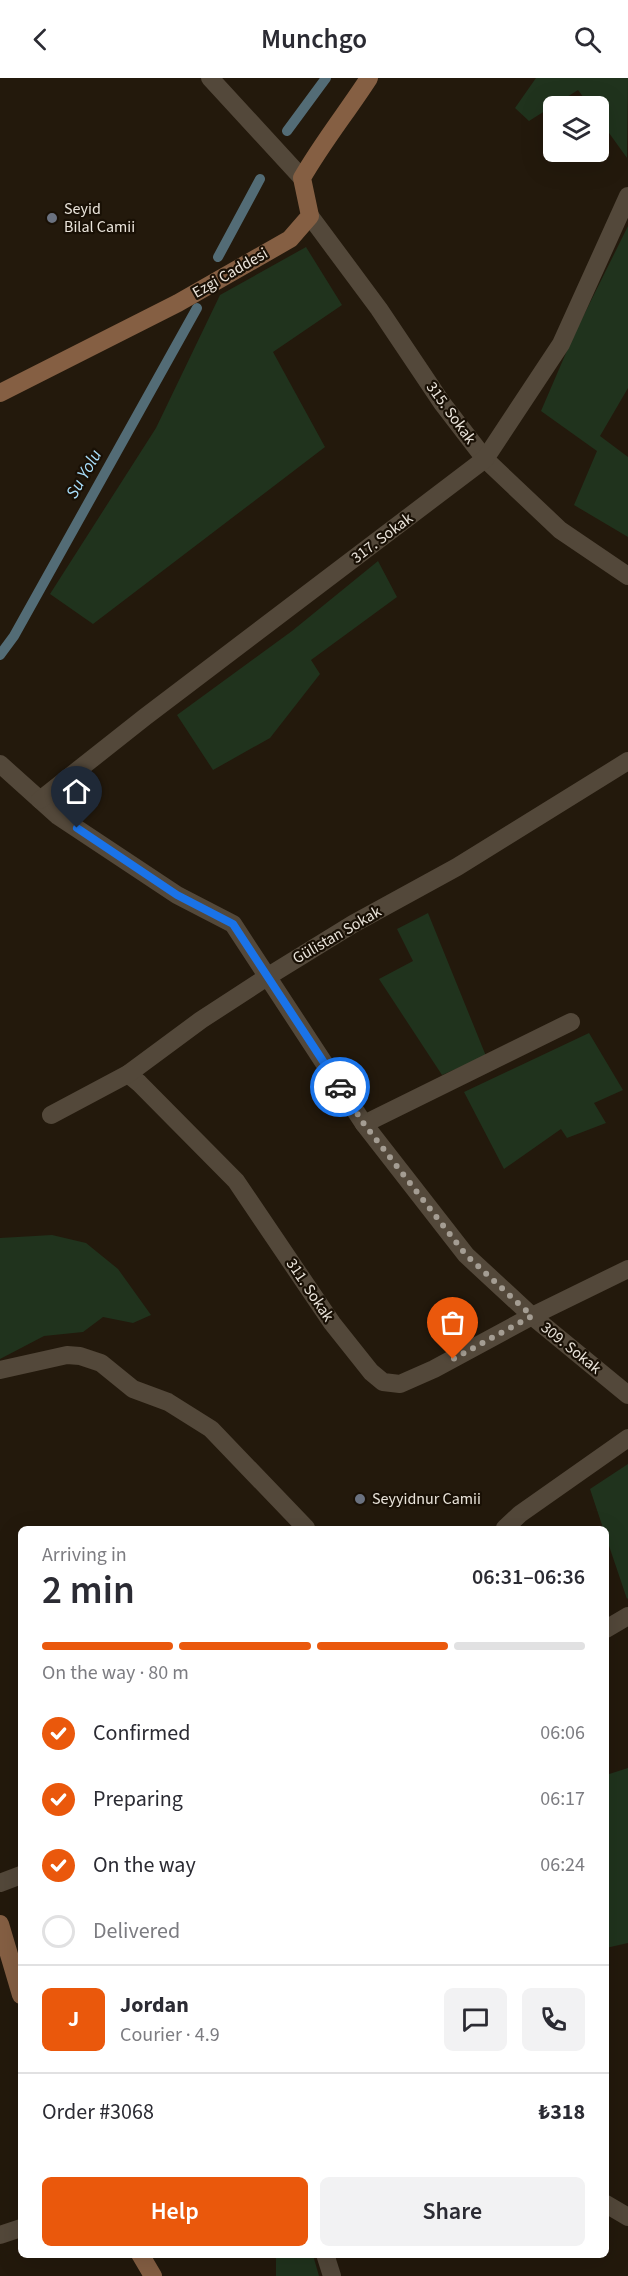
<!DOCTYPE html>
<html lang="en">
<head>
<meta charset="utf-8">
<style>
	body { margin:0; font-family:"Source Sans 3",sans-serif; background:#f2f2f3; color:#2b2b33; height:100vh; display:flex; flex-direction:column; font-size:22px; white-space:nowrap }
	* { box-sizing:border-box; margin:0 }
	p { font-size:20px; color:#7c7c81 }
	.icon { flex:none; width:33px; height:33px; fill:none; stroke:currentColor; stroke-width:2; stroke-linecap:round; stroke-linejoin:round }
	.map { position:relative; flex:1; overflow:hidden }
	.details { position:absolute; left:18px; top:1448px; width:591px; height:732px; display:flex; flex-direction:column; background:#fff; border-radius:9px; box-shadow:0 6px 24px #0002 }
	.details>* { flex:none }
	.buttons { position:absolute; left:543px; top:18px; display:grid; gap:12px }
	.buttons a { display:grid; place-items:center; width:66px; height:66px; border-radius:9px; background:#fff; box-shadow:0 6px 24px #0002; font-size:30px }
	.pin { position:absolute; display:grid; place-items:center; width:51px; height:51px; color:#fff; margin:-62px -26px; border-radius:50% 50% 50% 0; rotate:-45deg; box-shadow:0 0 6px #0007 }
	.pin .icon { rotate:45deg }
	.courier { position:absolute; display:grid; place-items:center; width:60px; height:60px; margin:-30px; border:4px solid #1a73e8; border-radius:50%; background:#fff; color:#222; box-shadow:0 2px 8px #0007 }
	.summary em { font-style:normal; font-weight:600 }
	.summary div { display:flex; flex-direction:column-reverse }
	.summary { display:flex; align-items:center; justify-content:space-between; height:102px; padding:0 24px }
	h1 { font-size:39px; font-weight:600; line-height:45px }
	.bar { display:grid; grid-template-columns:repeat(4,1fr); gap:9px 6px; align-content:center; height:72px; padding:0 24px }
	.bar i { height:8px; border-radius:4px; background:#e1e1e2 }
	.bar .active { background:#ea580c }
	.bar p { grid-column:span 4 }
	.line { display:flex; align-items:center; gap:15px; padding:0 24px; border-top:2px solid #e1e1e2 }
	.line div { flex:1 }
	.round { display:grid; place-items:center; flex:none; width:63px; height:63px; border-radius:9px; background:#f2f2f3 }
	ol { padding:0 24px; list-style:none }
	li { display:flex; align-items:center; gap:18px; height:66px }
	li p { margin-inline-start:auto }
	li .icon { padding:6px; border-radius:50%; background:#ea580c; color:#fff; stroke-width:4 }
	li:last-child { color:#7c7c81 }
	li i { width:33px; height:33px; border:3px solid #e1e1e2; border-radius:50% }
	.button { display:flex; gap:12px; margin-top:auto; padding:12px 24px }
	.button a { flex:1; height:69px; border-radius:9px; background:#ea580c; color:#fff; font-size:24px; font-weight:600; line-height:69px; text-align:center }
	.button a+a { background:#f2f2f3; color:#2b2b33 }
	header { display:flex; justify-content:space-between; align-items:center; height:78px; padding:0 24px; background:#fff; font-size:27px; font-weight:600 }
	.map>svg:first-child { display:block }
</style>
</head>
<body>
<header><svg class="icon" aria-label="back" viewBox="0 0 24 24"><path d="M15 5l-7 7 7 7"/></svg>Munchgo<svg class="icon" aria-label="search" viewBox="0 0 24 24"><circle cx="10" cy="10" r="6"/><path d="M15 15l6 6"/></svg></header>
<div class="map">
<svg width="628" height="2198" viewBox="0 0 628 2198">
	<rect width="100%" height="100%" fill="#23190c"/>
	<g fill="#20331d">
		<path d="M 536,0 L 628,0 L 627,80 L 599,41 L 598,28 L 590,28 L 578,12 L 529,43 L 515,30 Z"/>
		<path d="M 628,148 L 628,310 L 600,358 L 628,379 L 628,459 L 574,427 L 597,373 L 541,333 L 572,261 Z"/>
		<path d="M 306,169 L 342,227 L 273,274 L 325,369 L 93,546 L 50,516 L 156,350 L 220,217 Z"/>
		<path d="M 378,483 L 397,519 L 311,582 L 320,596 L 270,660 L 213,692 L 177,637 L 292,553 Z"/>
		<path d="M 428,835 L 486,978 L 442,997 L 379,901 L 413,883 L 397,851 Z"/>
		<path d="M 589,955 L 623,1012 L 594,1025 L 606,1045 L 567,1060 L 561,1051 L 504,1091 L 464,1014 Z"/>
		<path d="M 52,1157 L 86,1165 L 118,1191 L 151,1237 L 133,1245 L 103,1239 L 83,1254 L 44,1258 L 0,1281 L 0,1160 Z"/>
		<path d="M 628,1386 L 628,1520 L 627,1521 L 606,1459 L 606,1450 L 603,1450 L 590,1411 Z"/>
		<path d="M 628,1690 L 628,1865 L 606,1870 L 606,1697 Z"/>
		<path d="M 276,2177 L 313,2177 L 319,2198 L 276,2198 Z"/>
	</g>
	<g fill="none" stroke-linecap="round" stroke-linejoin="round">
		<g stroke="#536c76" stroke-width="10">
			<path d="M 287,53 L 326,0"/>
			<path d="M 218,179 L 260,101"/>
			<path d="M 0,577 L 14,558 L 197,230"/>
		</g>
		<g stroke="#53483a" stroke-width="18">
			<path d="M 210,0 L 302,100"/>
			<path d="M 310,138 L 379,231 L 442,325 L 485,381 L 560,452 L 628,498"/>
			<path d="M 0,686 L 58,738 L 177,817 L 233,846 L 364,1046 L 466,1177 L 532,1238 L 628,1317"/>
			<path d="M 40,722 L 145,639 L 485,381 L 561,266 L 628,118"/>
			<path d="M 128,996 L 139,1005 L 236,1103 L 332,1245 L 371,1294 L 383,1304 L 400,1306 L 434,1291 L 532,1238 L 628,1191"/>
			<path d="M 51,1037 L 128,996 L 201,942 L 267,899 L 353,846 L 457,789 L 628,683"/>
			<path d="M 364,1046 L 571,944"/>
			<path d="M 0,1292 L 67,1277 L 80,1278 L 101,1285 L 133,1311 L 168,1324 L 211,1351 L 306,1450"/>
			<path d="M 505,1450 L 520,1436 L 628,1360"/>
			<path d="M 606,1551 L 628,1538"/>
			<path d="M 0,1805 L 21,1797"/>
			<path d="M 606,2126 L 628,2139"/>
			<path d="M 0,2157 L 21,2150"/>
			<path d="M 325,2176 L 332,2198"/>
		</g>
		<g stroke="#855f43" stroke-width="18">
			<path d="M 0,315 L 178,225 L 290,161 L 310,138 L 302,100 C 322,65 347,34 369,0"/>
			<path d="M 0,1846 L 21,1917"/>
			<path d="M 140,2176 L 153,2198"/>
		</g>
	</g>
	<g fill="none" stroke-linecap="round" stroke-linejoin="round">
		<path stroke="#a49d93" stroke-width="6" stroke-dasharray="0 10.8" d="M 340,1009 L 364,1046 L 466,1177 L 532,1238 L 453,1281"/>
		<path stroke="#1a73e8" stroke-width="8" d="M 77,750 L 177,817 L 233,846 L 340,1009"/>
	</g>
	<g fill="#6b7280" stroke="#191005" stroke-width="2">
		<circle cx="52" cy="140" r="6"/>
		<circle cx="360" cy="1421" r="6"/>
	</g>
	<g text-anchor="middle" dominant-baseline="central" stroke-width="4.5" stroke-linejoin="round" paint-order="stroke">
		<g font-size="16" fill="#eae4db" stroke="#191005" text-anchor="start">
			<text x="64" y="131">Seyid<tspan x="64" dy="18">Bilal Camii</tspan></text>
			<text x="372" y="1421">Seyyidnur Camii</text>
		</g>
		<g font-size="16" fill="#eae4db" stroke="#191005">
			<text transform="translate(230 195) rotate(-30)">Ezgi Caddesi</text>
			<text transform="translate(451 335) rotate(54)">315. Sokak</text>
			<text transform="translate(382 460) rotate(-37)">317. Sokak</text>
			<text transform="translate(337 857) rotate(-30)">Gülistan Sokak</text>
			<text transform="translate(310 1212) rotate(56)">311. Sokak</text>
			<text transform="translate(571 1270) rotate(39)">309. Sokak</text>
		</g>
		<g font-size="18" font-style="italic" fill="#a8ddf9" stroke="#191005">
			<text transform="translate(84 396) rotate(-60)">Su Yolu</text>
		</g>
	</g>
</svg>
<div class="buttons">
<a><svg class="icon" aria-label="layers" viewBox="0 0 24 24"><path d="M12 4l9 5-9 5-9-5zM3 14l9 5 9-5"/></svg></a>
</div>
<div class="pin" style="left:453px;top:1281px;background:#ea580c"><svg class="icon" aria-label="bag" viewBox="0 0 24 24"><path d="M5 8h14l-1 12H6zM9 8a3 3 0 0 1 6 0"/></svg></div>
<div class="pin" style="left:77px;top:750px;background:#1f2937"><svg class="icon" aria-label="home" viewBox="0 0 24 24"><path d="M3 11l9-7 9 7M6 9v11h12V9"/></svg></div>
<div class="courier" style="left:340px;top:1009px"><svg class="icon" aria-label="car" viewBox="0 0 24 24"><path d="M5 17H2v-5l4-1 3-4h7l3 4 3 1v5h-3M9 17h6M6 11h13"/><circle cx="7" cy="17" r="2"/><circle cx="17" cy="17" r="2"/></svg></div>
<section class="details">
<div class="summary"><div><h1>2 min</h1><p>Arriving in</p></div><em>06:31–06:36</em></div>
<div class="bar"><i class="active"></i><i class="active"></i><i class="active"></i><i></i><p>On the way · 80 m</p></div>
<ol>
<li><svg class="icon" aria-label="check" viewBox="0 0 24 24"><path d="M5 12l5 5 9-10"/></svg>Confirmed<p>06:06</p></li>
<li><svg class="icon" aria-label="check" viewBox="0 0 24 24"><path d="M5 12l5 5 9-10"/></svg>Preparing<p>06:17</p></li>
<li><svg class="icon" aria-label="check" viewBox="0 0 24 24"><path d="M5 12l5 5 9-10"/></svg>On the way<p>06:24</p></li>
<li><i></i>Delivered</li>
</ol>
<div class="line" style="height:108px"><b class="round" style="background:#ea580c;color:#fff">J</b><div><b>Jordan</b><p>Courier · 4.9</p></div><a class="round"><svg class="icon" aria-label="chat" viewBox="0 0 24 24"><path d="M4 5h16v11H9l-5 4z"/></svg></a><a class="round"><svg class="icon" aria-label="phone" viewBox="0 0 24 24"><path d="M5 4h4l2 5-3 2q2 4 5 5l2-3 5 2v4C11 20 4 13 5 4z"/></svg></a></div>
<div class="line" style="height:78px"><div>Order #3068</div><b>₺318</b></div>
<div class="button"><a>Help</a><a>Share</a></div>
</section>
</div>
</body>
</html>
